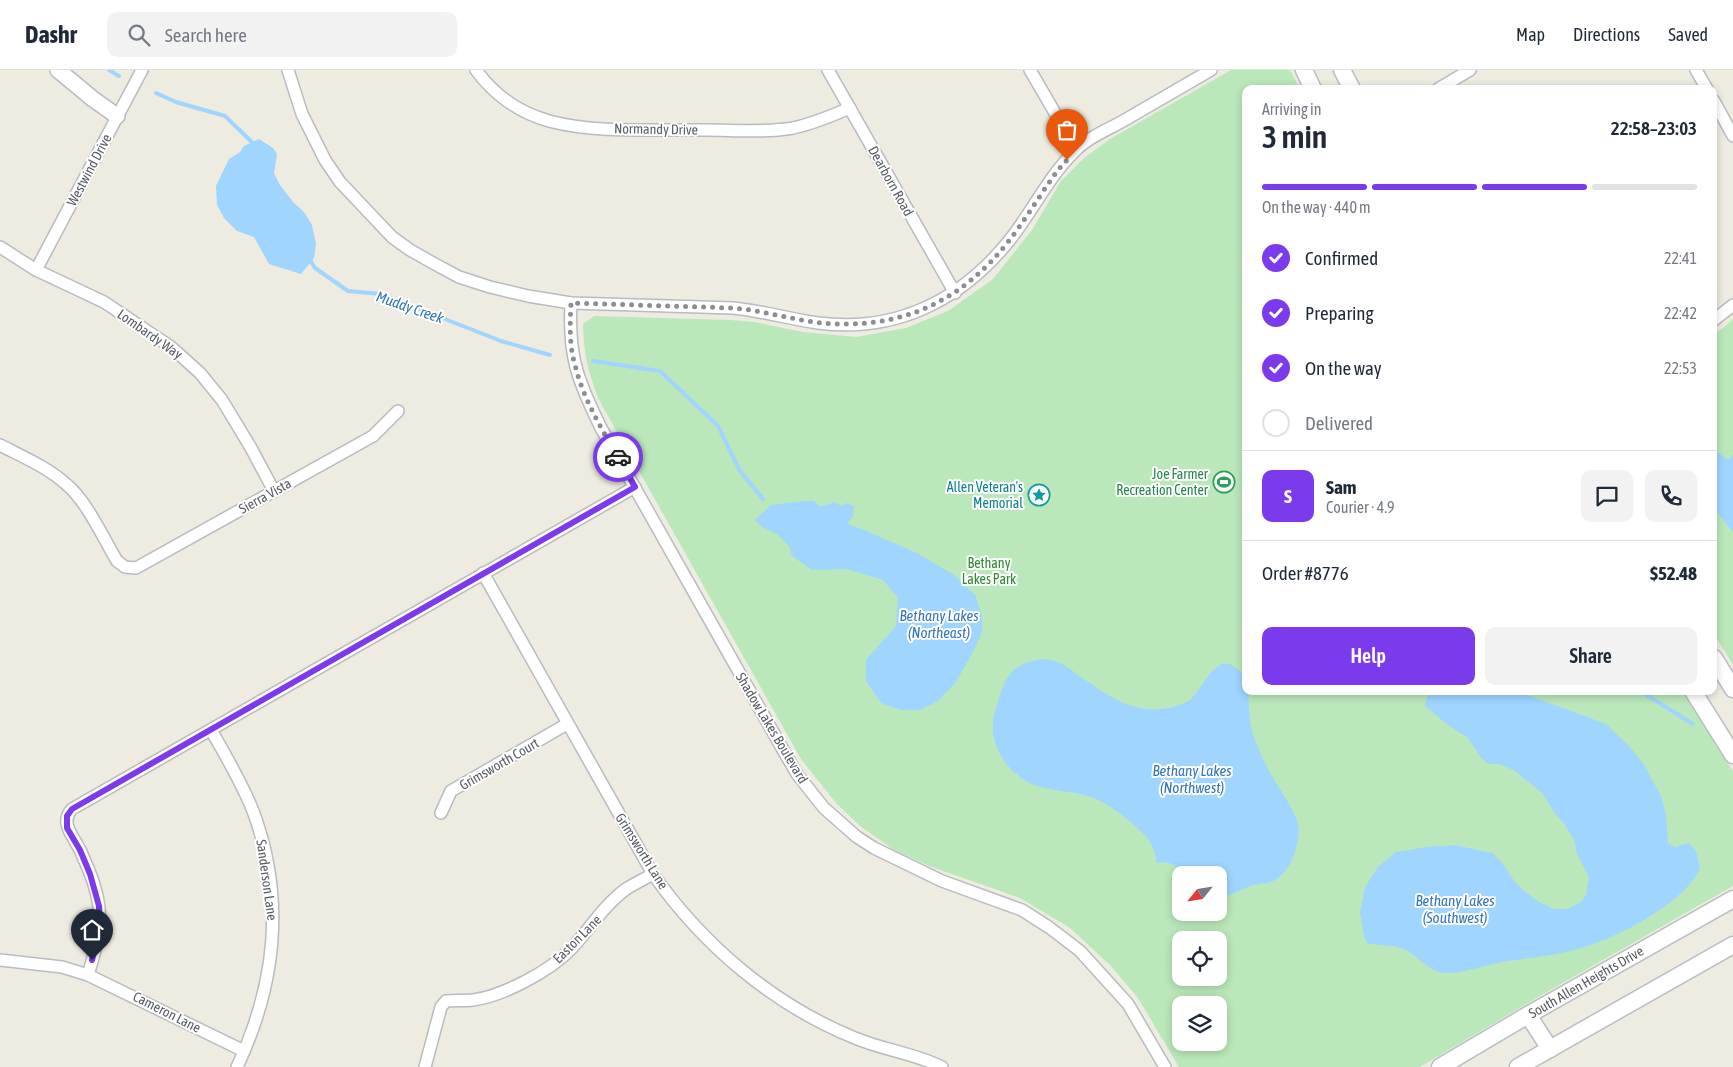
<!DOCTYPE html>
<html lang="en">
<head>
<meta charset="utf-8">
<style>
	body { margin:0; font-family:"Asap Condensed",sans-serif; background:#f2f2f3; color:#1f2937; height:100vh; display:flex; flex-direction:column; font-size:19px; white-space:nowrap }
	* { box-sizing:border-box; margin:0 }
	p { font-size:16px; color:#747a83 }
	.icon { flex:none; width:28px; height:28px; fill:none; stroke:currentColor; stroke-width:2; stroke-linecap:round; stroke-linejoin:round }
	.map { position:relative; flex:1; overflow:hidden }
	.details { position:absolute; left:1242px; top:15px; width:475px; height:610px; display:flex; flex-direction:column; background:#fff; border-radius:10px; box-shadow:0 2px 8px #0003 }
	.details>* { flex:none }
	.needle { width:32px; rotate:240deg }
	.tools { position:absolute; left:1172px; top:796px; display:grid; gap:10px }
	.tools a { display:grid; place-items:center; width:55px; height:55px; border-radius:10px; background:#fff; box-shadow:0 2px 8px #0003; font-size:25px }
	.pin { position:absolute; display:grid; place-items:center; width:42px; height:42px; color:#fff; margin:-51px -21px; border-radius:50% 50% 50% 0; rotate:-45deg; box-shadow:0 0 5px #0007 }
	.pin .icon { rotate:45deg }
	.courier { position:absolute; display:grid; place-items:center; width:50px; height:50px; margin:-25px; border:4px solid #7c3aed; border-radius:50%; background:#fff; color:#222; box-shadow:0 1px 6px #0007 }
	.overview em { font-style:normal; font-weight:600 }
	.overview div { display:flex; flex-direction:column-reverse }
	.overview { display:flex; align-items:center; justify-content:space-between; height:85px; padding:0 20px }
	h1 { font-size:32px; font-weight:600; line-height:38px }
	.bar { display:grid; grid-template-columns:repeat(4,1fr); gap:8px 5px; align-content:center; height:60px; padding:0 20px }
	.bar i { height:6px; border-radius:4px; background:#e0e1e3 }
	.bar .active { background:#7c3aed }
	.bar p { grid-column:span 4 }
	.line { display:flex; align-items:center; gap:12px; padding:0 20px; border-top:1px solid #e0e1e3 }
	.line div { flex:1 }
	.round { display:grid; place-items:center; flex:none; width:52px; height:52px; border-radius:10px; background:#f2f2f3 }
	ol { padding:0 20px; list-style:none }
	li { display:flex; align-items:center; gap:15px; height:55px }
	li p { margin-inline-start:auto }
	li .icon { padding:5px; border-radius:50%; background:#7c3aed; color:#fff; stroke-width:4 }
	li:last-child { color:#747a83 }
	li i { width:28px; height:28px; border:2px solid #e0e1e3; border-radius:50% }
	.cta { display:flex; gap:10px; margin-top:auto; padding:10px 20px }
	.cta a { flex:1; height:58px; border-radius:10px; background:#7c3aed; color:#fff; font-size:20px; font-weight:600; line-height:58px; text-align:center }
	.cta a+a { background:#f2f2f3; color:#1f2937 }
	header { display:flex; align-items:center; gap:30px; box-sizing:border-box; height:70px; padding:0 25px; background:#fff; border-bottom:1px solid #e0e1e3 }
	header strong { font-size:24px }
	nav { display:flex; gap:28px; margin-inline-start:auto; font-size:18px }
	.search { width:350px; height:45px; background:#f2f2f3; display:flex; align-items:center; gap:12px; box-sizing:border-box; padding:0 18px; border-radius:10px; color:#747a83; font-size:19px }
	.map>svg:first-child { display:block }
</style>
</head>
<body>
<header>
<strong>Dashr</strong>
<div class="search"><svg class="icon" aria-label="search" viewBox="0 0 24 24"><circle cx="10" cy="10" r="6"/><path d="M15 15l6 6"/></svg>Search here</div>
<nav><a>Map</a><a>Directions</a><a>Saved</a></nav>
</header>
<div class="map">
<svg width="1733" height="997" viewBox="0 0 1733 997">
	<rect width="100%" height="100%" fill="#eeebe0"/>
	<g fill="#bae8ba" fill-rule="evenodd">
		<path d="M 1231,0 L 1290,0 L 1300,19 L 1246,19 L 1246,621 L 1684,621 L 1733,701 L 1733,816 L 1545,923 L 1420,997 L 1179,997 L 1138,928 L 1111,896 L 1070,858 L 1020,828 L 929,796 L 894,780 L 860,756 L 836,733 L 801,689 L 599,330 C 588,301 584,286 583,254 L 594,246 L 730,250 L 754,252 L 803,262 L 856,267 L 906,258 L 948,241 L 993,209 L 1032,160 L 1061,111 L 1084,88 L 1110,69 ZM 1181,805 L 1219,805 L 1219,842 L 1181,842 ZM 1181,870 L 1219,870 L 1219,908 L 1181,908 ZM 1181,935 L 1219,935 L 1219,972 L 1181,972 Z"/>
		<path d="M 1733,249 L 1733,595 L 1714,564 L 1714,264 L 1723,258 Z"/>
	</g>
	<g fill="#9fd5ff">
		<path d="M 259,69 L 273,78 L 277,84 L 274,103 L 280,115 L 293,132 L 304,142 L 312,155 L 316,174 L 314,188 L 301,204 L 269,194 L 254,167 L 237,161 L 224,148 L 217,135 L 216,116 L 229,89 L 240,82 L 244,76 Z"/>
		<path d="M 1714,380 L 1727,389 L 1731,388 L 1733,384 L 1733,462 L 1714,438 Z"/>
		<path d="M 804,431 L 814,431 L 819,436 L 828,435 L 834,432 L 841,436 L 847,433 L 854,436 L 853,446 L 847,454 L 862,459 L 919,484 L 954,505 L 975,525 L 982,546 L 982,562 L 974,580 L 956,612 L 938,631 L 920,640 L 901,640 L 881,633 L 866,611 L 866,590 L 896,556 L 898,528 L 883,510 L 847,499 L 812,500 L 792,486 L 789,476 L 777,464 L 762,457 L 755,450 L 771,435 Z"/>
		<path d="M 1044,589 C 1050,590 1056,591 1062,594 C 1069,597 1075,603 1081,607 C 1107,625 1134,645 1168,638 C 1175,637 1187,633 1192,628 C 1203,617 1217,581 1236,598 C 1244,604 1246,612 1246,621 L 1248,621 C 1249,632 1249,641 1250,652 C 1252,665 1260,682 1266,695 C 1275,714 1290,731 1297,751 C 1303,768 1291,804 1273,811 C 1266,814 1258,813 1251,816 C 1240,820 1230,826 1219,827 L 1219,805 L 1185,805 C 1178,795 1169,791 1157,793 C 1154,773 1148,768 1134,755 C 1123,745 1109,735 1096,729 C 1078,721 1058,722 1040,717 C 1014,710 991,682 993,654 C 993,646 997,636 999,628 C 1007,601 1016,593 1044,589 Z"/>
		<path d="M 1437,621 L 1510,621 L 1525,624 L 1606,654 L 1629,676 L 1643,693 L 1661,726 L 1666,745 L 1668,773 L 1675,777 L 1689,773 L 1696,781 L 1700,798 C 1684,836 1606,874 1566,882 C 1545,887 1523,888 1502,892 C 1484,896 1464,903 1446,903 C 1426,902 1418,884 1401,878 C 1389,874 1378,876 1367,873 L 1364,866 L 1360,842 L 1365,817 L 1378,797 L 1396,782 L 1427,777 L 1454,775 L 1492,783 L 1499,789 L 1515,812 L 1524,821 L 1539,832 L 1554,839 L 1567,839 L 1581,832 L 1586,825 L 1589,807 L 1577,784 L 1574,770 L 1565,755 L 1554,742 L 1542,723 L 1515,701 L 1500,694 L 1489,694 L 1481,688 L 1468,668 L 1448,655 L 1425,636 L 1427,627 Z"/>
	</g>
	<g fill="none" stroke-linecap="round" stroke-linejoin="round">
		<g stroke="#9fd5ff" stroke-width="4">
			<path d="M 109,0 L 119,6"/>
			<path d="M 156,23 L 176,32 L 225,46 L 256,76"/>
			<path d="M 310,190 L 315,198 L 348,221 L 381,224 L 501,271 L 550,285"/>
			<path d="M 593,291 L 660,301 L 718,356 L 740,401 L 763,429"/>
			<path d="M 1640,621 L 1693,654"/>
		</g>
		<g stroke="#b8bbc1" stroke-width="14">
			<g id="minor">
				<path d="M 288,0 L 302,44 L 325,90 L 340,112 L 392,167 L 410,180 L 433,193 L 459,207 L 490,217 L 528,226 L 571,233 L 733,238 C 762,241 790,249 818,253 C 895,263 960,231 1008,172 C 1032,143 1047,108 1075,81 C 1087,68 1107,60 1123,51 C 1152,34 1182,17 1211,0"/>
				<path d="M 476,0 C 494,25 520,43 549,51 C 598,64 655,59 705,60 C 734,60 764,63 793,58 C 813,54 831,46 850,38"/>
				<path d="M 828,0 L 955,223"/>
				<path d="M 1030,0 L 1076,79"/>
				<path d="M 1696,0 L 1707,19"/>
				<path d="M 1438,19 L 1470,0"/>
				<path d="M 1714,31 L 1733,66"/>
				<path d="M 0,177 L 36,200 L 104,232 L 171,277 L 200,303 L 222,330 L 251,378 L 274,421"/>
				<path d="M 36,200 L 142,0"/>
				<path d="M 571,233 C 568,287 578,311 601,358 L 782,678 L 797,704 L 824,738 L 857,767 L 874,778 L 942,811 L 1022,840 L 1050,858 L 1080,881 L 1128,934 L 1165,997"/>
				<path d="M 1714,250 L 1733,235"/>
				<path d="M 0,375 C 23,387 47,397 66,414 C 87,431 103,468 117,491 L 125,497 L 136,498 L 373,366 L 398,341"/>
				<path d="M 483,503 L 653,804 C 703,875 773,935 855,968 C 883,980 914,983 942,997"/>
				<path d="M 211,660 C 226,686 242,713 253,741 C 286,829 276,914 237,997"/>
				<path d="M 441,743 L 451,721 L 567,654"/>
				<path d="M 0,890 L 62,897 L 88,905 L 244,981"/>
				<path d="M 88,905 C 101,862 106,841 88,798 C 85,792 83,786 80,780 C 74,767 59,753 72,739 L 635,417"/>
				<path d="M 425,997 L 441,937 L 446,931 C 455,930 464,931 473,930 C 503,926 550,901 571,879 C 589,860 604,835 626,819 C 634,814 644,809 653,804"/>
			</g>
		</g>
		<g stroke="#b8bbc1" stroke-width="18">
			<path id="tertiary" d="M 58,0 L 93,29 L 117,46"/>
		</g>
		<g stroke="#b9bdc4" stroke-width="19">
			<g id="secondary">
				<path d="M 1304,0 L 1313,19"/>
				<path d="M 1342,0 L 1352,19"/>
				<path d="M 1714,588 L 1733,619"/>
				<path d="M 1693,621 L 1733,685"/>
				<path d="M 1528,945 L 1550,979"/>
				<path d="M 1440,997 L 1528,945 L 1733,829"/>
				<path d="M 1518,997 L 1733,875"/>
			</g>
		</g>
		<use href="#minor" stroke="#fff" stroke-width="11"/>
		<use href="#tertiary" stroke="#fff" stroke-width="15"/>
		<use href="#secondary" stroke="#fff" stroke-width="16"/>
	</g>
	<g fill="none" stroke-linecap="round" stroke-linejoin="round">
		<path stroke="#8d8f8f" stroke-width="5" stroke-dasharray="0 9" d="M 618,387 C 601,358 583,328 575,295 C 569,275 570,254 571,233 L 733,238 C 770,241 807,255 845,254 C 914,254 966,225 1008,172 C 1026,149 1041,123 1058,100 L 1067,90"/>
		<path stroke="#7c3aed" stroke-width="6" d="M 92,890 L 100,858 L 99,836 L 90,804 L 80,780 L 67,758 L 67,746 L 72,739 L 635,417 L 618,387"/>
	</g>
	<defs>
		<g id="stadium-ring" transform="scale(1.125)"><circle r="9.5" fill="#fff" stroke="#2e9e5b" stroke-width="1.5"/><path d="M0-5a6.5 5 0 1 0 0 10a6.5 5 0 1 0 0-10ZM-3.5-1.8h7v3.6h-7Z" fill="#2e9e5b"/></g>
		<g id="sight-ring" transform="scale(1.125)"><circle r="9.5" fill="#fff" stroke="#0f9aa8" stroke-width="1.5"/><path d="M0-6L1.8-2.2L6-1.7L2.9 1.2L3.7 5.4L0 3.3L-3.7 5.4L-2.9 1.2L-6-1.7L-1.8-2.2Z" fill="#0f9aa8"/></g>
	</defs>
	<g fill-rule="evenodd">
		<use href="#stadium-ring" x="1224" y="412"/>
		<use href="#sight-ring" x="1039" y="425"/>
	</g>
	<g text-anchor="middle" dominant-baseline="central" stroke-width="4" stroke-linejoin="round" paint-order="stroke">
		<g font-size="14" fill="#595d63" stroke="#fff">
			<text transform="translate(656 59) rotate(1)">Normandy Drive</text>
			<text transform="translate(89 100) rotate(-62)">Westwind Drive</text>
			<text transform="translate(891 111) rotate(61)">Dearborn Road</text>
			<text transform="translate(150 264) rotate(35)">Lombardy Way</text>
			<text transform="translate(265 426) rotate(-29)">Sierra Vista</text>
			<text transform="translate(772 658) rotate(59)">Shadow Lakes Boulevard</text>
			<text transform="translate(499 694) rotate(-30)">Grimsworth Court</text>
			<text transform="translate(642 781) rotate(58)">Grimsworth Lane</text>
			<text transform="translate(267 810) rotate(82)">Sanderson Lane</text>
			<text transform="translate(577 869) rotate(-45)">Easton Lane</text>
			<text transform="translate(1586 912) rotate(-30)">South Allen Heights Drive</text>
			<text transform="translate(167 942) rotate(27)">Cameron Lane</text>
		</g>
		<g font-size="14" fill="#27864d" stroke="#fff" text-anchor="end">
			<text x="1208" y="404">Joe Farmer<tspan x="1208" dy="16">Recreation Center</tspan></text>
		</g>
		<g font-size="14" fill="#0d838f" stroke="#fff" text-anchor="end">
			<text x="1023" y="417">Allen Veteran's<tspan x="1023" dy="16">Memorial</tspan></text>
		</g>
		<g font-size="14" fill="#2d8731" stroke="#fff">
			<text x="989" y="493">Bethany<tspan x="989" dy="16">Lakes Park</tspan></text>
		</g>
		<g font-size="15" font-style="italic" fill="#3375ba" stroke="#fff">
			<text transform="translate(410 237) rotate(19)">Muddy Creek</text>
			<text x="939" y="545">Bethany Lakes<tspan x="939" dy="17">(Northeast)</tspan></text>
			<text x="1192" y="700">Bethany Lakes<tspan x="1192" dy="17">(Northwest)</tspan></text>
			<text x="1455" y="830">Bethany Lakes<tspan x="1455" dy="17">(Southwest)</tspan></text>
		</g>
	</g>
</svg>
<div class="tools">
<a><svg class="needle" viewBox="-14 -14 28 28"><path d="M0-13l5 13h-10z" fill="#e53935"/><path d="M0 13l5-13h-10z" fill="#747a83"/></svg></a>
<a><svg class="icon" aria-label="locate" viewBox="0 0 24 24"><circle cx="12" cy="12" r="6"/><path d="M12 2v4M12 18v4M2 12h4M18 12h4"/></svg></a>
<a><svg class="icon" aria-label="layers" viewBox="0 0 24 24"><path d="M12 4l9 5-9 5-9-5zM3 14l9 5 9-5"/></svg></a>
</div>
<div class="pin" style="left:1067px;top:90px;background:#ea580c"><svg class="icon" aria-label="bag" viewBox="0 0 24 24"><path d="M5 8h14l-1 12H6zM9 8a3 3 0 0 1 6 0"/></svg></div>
<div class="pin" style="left:92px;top:890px;background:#1f2937"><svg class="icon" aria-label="home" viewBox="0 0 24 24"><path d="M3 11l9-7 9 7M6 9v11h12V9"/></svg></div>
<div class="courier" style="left:618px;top:387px"><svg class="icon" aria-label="car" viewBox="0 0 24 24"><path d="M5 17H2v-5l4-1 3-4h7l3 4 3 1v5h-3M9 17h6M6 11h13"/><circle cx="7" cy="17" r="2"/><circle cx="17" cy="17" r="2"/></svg></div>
<section class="details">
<div class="overview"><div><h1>3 min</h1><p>Arriving in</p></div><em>22:58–23:03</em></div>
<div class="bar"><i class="active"></i><i class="active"></i><i class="active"></i><i></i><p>On the way · 440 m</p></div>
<ol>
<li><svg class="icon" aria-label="check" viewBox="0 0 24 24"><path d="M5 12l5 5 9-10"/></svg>Confirmed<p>22:41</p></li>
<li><svg class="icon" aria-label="check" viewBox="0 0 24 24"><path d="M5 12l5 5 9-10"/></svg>Preparing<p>22:42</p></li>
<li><svg class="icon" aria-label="check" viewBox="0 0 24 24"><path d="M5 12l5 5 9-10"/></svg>On the way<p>22:53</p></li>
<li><i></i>Delivered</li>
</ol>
<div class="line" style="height:90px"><b class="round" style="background:#7c3aed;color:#fff">S</b><div><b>Sam</b><p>Courier · 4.9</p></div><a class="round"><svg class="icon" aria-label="chat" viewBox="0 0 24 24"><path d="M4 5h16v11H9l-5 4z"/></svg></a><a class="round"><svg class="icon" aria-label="phone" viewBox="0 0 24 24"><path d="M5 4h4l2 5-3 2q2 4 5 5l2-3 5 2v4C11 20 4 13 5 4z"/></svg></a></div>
<div class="line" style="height:65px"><div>Order #8776</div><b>$52.48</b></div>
<div class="cta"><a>Help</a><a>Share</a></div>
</section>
</div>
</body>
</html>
